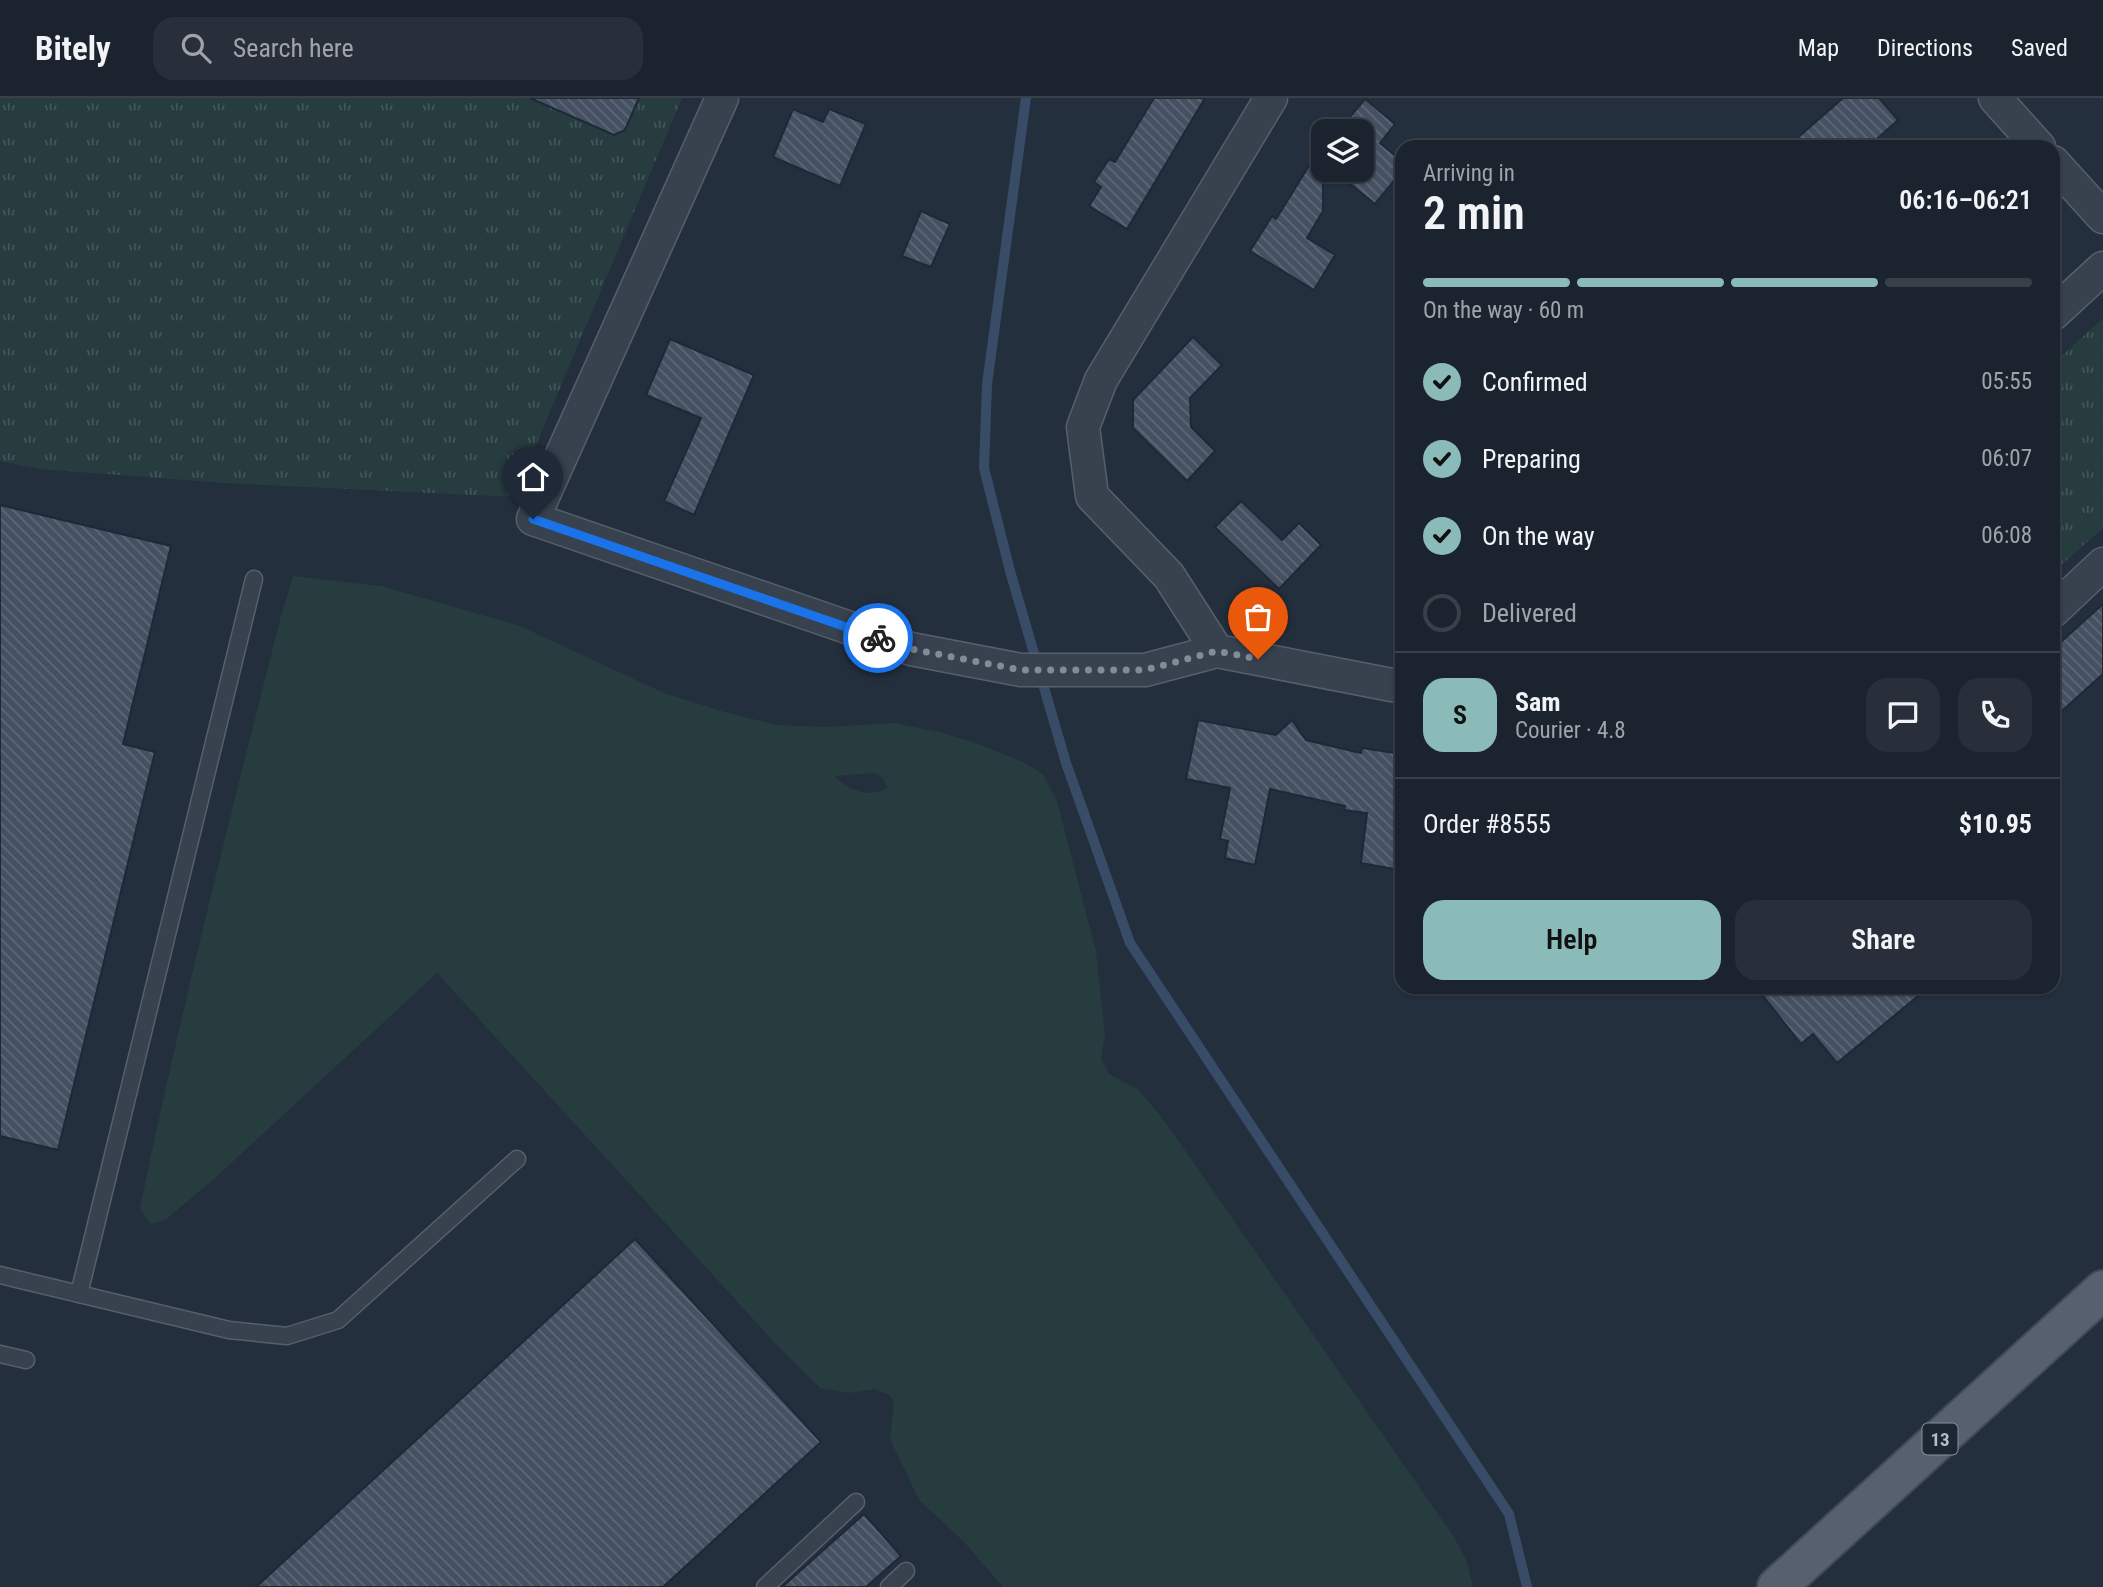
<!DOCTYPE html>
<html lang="en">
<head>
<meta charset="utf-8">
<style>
	body { margin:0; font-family:"Roboto Condensed",sans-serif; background:#282f3a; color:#f1f3f6; height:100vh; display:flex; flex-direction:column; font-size:26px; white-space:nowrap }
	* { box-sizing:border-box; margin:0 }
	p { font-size:23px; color:#a0a4aa }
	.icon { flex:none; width:38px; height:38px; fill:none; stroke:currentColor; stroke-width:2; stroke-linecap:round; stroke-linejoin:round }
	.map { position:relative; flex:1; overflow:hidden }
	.details { position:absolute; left:1395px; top:42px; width:665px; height:854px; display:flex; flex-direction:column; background:#1b232e; border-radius:21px; box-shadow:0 2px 5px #0004,0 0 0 2px #39404a }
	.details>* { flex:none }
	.tools { position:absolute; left:1311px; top:21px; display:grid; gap:14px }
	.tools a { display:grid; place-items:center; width:63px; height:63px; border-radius:14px; background:#1b232e; box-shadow:0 2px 5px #0004,0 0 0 2px #39404a; font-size:35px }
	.pin { position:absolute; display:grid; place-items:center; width:60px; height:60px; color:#fff; margin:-72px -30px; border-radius:50% 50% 50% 0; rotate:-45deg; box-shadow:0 0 7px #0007 }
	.pin .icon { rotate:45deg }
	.courier { position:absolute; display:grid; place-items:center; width:70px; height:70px; margin:-35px; border:5px solid #1a73e8; border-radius:50%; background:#fff; color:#222; box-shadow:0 2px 9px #0007 }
	.head em { font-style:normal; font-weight:600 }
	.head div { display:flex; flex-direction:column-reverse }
	.head { display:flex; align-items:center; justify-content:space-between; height:119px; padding:0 28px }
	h1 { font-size:46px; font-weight:600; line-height:52px }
	.bar { display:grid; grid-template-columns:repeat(4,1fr); gap:10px 7px; align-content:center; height:84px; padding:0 28px }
	.bar i { height:9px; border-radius:5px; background:#39404a }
	.bar .on { background:#8bbbb9 }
	.bar p { grid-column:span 4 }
	.line { display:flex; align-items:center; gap:18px; padding:0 28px; border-top:2px solid #39404a }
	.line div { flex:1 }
	.round { display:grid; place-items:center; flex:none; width:74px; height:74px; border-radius:21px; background:#282f3a }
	ol { padding:0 28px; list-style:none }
	li { display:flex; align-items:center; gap:21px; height:77px }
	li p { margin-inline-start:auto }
	li .icon { padding:7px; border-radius:50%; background:#8bbbb9; color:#111; stroke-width:4 }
	li:last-child { color:#a0a4aa }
	li i { width:38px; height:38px; border:4px solid #39404a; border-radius:50% }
	.primary-button { display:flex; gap:14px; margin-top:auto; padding:14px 28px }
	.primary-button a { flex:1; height:80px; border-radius:21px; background:#8bbbb9; color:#111; font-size:28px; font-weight:600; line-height:80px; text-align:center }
	.primary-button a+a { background:#282f3a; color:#f1f3f6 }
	header { display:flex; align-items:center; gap:42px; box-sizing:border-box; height:98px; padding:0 35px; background:#1b232e; border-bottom:2px solid #39404a }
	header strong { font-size:33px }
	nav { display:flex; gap:38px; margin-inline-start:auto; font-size:24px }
	.search { width:490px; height:63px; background:#282f3a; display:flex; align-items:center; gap:18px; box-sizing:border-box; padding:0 24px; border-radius:21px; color:#a0a4aa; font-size:26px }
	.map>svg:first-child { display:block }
</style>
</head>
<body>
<header>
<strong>Bitely</strong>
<div class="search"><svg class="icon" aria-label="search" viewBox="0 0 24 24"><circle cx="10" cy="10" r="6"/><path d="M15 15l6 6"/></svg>Search here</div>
<nav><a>Map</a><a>Directions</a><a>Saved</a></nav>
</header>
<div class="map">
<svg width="2103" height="1489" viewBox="0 0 2103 1489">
	<defs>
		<pattern id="park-tufts" width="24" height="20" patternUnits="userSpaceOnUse" patternTransform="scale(1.75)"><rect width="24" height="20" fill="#263c3f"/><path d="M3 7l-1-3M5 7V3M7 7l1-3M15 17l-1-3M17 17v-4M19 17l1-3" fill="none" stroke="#435659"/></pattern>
		<pattern id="building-back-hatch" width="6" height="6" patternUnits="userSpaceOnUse" patternTransform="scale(1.75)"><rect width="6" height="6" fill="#455162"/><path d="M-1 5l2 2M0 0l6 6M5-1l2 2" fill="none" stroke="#5d6877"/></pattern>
	</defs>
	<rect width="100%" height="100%" fill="#242f3e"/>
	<path fill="#263c3f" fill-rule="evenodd" d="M 293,478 L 381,488 L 520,528 L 664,595 L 728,615 L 777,627 L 823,629 L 894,625 L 939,634 L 976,645 L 1023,664 L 1043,676 L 1057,703 L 1096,853 L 1105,936 L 1101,960 L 1109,976 L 1139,992 L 1166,1025 L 1454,1439 L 1466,1461 L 1473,1489 L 1003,1489 L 964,1444 L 919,1402 L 890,1341 L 894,1305 L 890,1297 L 875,1291 L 848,1295 L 820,1290 L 775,1245 L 437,875 L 213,1082 L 165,1122 L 151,1126 L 140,1110 C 181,911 231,715 281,518 ZM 875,675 L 883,680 L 887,690 C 868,701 849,692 834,678 Z"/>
	<g fill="url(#park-tufts)">
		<path d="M 0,0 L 682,0 L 514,399 L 224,385 L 40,371 L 0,363 Z"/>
		<path d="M 2103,220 L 2103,430 L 2053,474 L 2053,266 Z"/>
	</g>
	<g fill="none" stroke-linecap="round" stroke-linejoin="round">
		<path stroke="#394c67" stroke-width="10" d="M 1026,0 L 987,286 L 984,370 L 1010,473 L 1066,665 L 1130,845 L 1509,1416 L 1527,1489"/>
	</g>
	<g fill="url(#building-back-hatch)" stroke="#1f2835" stroke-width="2">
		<path d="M 530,0 L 639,0 L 625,32 L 614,37 Z"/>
		<path d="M 1154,0 L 1205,0 L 1127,131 L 1089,108 L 1101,89 L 1094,84 L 1109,61 L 1115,64 Z"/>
		<path d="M 1843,0 L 1879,0 L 1898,22 L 1868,49 L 1787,49 Z"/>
		<path d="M 1365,1 L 1395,26 L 1380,45 L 1402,63 L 1402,73 L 1375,106 L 1333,72 L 1362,72 L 1362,33 L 1338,33 Z"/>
		<path d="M 793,11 L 823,24 L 829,11 L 866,26 L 840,88 L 773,59 Z"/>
		<path d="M 1323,45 L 1323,113 L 1307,140 L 1335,157 L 1314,192 L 1250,153 L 1272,118 L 1276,121 Z"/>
		<path d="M 921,113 L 950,126 L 931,169 L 902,158 Z"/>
		<path d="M 1193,239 L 1222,267 L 1190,300 L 1191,329 L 1215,353 L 1187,383 L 1133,330 L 1133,302 Z"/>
		<path d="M 670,241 L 754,277 L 694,417 L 664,403 L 701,320 L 646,297 Z"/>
		<path d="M 1241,403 L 1282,442 L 1299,425 L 1321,447 L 1279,491 L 1215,429 Z"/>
		<path d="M 0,407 L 171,448 L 123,646 L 155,654 L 58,1052 L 0,1038 Z"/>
		<path d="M 2103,506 L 2103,576 L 2053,621 L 2053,551 Z"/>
		<path d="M 1198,622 L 1276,637 L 1292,622 L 1306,642 L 1361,655 L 1362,650 L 1402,656 L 1402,742 L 1398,741 L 1394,771 L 1361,765 L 1367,715 L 1344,712 L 1345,708 L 1270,691 L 1255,767 L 1225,760 L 1228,743 L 1220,741 L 1230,690 L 1186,681 Z"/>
		<path d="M 1756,889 L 1929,889 L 1837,965 L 1813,936 L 1801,946 Z"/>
		<path d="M 635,1141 L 821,1344 L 663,1489 L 256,1489 Z"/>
		<path d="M 864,1416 L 901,1458 L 866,1489 L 782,1489 Z"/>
	</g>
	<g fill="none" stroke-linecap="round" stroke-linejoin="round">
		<g stroke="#565f6c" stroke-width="19">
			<g id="lane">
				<path d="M 0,1177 L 229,1232 L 287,1238 L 338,1222 L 517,1061"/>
				<path d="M 79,1196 L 254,481"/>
				<path d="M 0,1256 L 26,1262"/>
				<path d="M 765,1489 L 856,1404"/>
				<path d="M 889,1489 L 906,1473"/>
			</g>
		</g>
		<g stroke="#565f6c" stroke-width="35">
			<g id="street">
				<path d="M 722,0 L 533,421 L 911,551 L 1021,572 L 1145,572 L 1217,553"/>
				<path d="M 1271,0 L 1101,282 L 1083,329 L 1092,398 L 1169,478 L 1217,553 L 1402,589"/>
				<path d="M 1995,0 L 2039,49"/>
				<path d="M 2053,64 L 2103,119"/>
				<path d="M 2053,216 L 2103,170"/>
				<path d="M 2053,513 L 2103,466"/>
			</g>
		</g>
		<g stroke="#414a57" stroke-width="42">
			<path id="primary" d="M 1777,1489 L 2103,1192"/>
		</g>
		<use href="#lane" stroke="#38414e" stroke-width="16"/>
		<use href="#street" stroke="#38414e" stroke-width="32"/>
		<use href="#primary" stroke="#56606e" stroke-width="38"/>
	</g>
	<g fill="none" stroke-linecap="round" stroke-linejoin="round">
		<path stroke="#828b98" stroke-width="7" stroke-dasharray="0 12.6" d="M 878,540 L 911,551 L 1021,572 L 1145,572 L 1217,553 L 1258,561"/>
		<path stroke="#1a73e8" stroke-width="9" d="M 533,421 L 878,540"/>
	</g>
	<g text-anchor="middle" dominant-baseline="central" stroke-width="7" stroke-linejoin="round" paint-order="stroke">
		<rect fill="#1d2633" stroke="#878f9c" stroke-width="2" x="1922.5" y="1325.5" width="35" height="31" rx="5"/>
		<g font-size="19" font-weight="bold" fill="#b4bcc9">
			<text x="1940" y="1341">13</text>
		</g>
	</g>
</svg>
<div class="tools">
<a><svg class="icon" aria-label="layers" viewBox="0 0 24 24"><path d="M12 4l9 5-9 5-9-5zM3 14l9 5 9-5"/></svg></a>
</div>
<div class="pin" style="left:1258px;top:561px;background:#ea580c"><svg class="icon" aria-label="bag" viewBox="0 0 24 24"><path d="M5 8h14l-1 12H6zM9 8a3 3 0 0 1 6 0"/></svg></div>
<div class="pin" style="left:533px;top:421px;background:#1f2937"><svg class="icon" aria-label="home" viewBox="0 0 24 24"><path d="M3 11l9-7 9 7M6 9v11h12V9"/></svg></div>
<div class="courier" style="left:878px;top:540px"><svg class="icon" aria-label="bike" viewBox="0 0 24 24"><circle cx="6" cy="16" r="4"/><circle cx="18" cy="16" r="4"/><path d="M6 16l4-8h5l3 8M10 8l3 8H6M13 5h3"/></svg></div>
<section class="details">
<div class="head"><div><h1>2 min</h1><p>Arriving in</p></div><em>06:16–06:21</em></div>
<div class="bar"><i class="on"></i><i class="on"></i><i class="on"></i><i></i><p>On the way · 60 m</p></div>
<ol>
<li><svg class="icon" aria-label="check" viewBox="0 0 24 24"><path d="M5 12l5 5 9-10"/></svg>Confirmed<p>05:55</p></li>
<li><svg class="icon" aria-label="check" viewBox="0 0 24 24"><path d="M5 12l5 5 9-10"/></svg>Preparing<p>06:07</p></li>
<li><svg class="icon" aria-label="check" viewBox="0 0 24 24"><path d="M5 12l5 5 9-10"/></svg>On the way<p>06:08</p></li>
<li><i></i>Delivered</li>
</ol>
<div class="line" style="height:126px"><b class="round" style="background:#8bbbb9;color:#111">S</b><div><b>Sam</b><p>Courier · 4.8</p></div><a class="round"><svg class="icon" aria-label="chat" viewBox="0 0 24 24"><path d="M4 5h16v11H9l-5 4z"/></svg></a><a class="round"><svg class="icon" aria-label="phone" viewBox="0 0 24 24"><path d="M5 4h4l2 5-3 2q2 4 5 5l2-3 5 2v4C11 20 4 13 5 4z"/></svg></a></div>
<div class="line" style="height:91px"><div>Order #8555</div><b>$10.95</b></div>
<div class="primary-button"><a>Help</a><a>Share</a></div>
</section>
</div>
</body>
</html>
